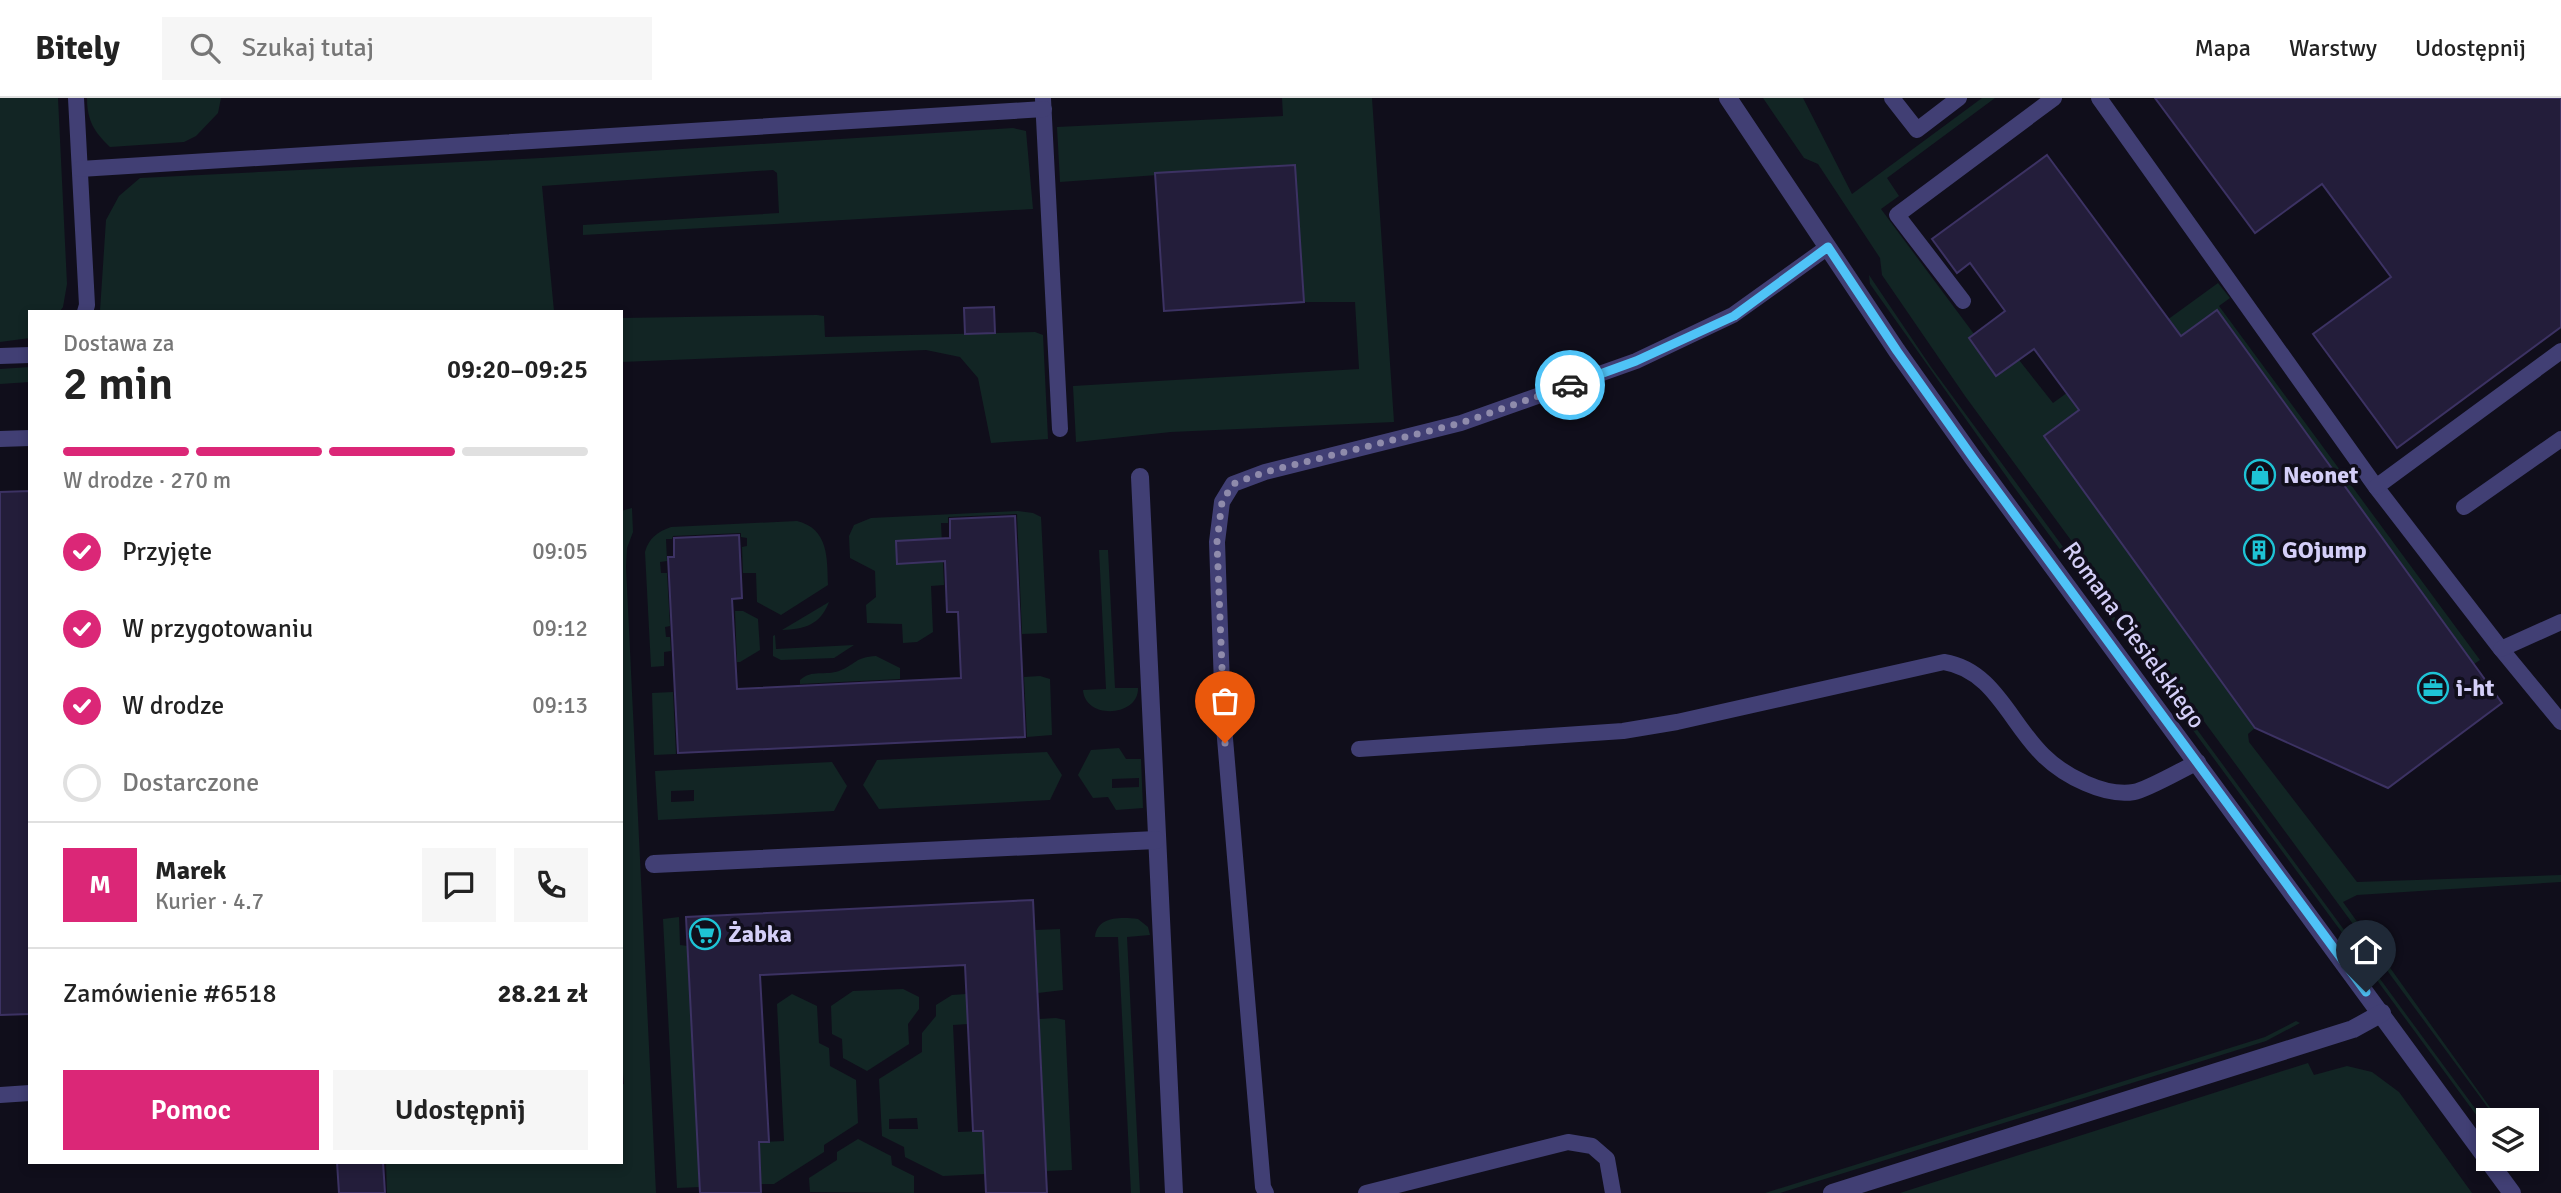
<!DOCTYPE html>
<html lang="pl">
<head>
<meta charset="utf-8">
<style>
	body { margin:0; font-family:Signika,sans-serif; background:#f6f6f6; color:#222; height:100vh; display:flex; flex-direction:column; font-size:26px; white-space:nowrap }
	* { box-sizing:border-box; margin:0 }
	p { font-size:23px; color:#767676 }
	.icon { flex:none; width:38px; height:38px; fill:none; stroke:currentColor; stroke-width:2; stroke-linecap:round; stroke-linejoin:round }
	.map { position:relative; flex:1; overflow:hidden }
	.sheet { position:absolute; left:28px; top:212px; width:595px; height:854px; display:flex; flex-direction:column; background:#fff; border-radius:0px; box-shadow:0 4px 10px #0003 }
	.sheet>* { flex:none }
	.buttons { position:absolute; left:2476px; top:1010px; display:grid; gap:14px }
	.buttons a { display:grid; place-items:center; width:63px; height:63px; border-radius:0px; background:#fff; box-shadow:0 4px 10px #0003; font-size:35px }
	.pin { position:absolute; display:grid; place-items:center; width:60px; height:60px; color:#fff; margin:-72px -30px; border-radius:50% 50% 50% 0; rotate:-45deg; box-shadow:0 0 7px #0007 }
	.pin .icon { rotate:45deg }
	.courier { position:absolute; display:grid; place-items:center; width:70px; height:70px; margin:-35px; border:5px solid #4fc3f7; border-radius:50%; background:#fff; color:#222; box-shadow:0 2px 9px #0007 }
	.head em { font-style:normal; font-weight:600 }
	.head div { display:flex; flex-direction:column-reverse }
	.head { display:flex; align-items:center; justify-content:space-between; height:119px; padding:0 35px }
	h1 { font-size:46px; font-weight:600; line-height:52px }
	.bar { display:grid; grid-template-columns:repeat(4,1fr); gap:10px 7px; align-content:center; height:84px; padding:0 35px }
	.bar i { height:9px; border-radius:5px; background:#e0e0e0 }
	.bar .current { background:#db2777 }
	.bar p { grid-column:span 4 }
	.line { display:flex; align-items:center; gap:18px; padding:0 35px; border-top:2px solid #e0e0e0 }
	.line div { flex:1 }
	.round { display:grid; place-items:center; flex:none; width:74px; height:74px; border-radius:0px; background:#f6f6f6 }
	ol { padding:0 35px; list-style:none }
	li { display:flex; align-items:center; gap:21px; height:77px }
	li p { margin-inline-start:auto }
	li .icon { padding:7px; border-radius:50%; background:#db2777; color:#fff; stroke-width:4 }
	li:last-child { color:#767676 }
	li i { width:38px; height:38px; border:4px solid #e0e0e0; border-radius:50% }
	.primary-button { display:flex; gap:14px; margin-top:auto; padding:14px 35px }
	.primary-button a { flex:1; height:80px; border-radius:0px; background:#db2777; color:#fff; font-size:28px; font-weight:600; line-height:80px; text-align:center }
	.primary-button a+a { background:#f6f6f6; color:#222 }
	header { display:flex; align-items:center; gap:42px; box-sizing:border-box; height:98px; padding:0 35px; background:#fff; border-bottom:2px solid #e0e0e0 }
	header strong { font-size:33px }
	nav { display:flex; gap:38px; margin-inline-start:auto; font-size:24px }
	.search { width:490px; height:63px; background:#f6f6f6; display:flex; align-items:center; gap:18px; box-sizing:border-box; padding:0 24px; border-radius:0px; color:#767676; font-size:26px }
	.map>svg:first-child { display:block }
</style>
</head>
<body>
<header>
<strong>Bitely</strong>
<div class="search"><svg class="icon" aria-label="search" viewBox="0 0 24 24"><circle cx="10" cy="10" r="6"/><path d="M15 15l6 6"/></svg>Szukaj tutaj</div>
<nav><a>Mapa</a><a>Warstwy</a><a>Udostępnij</a></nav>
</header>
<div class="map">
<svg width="2561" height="1095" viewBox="0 0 2561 1095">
	<rect width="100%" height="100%" fill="#100e1b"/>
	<g fill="#122524" fill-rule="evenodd">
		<path d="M 0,0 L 58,0 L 67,186 L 63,209 L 60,213 L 30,214 L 30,240 L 0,244 Z"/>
		<path d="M 87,0 L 221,0 L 218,15 L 196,38 L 184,44 L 110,49 C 94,34 87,22 87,0 Z"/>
		<path d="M 1282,0 L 1372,0 L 1394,324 L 1171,334 L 1076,344 L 1073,288 L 1359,271 L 1355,204 L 1304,204 L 1295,67 L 1060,84 L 1057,29 L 1283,18 Z"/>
		<path d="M 1763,0 L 1803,0 L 1852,96 L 1982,0 L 1995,0 L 1887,80 L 1899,98 L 1881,111 L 1974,236 L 1969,240 L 1996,277 L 2019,262 L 2053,305 L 2218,185 L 2230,200 L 2219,208 L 2480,562 L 2474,566 L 2217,212 L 2044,338 L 2255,630 L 2248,636 L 2249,644 L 2357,784 L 2561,777 L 2561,784 L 2357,797 L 2343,804 L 2499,1022 L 2497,1022 L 1965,298 L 1882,177 L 1880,160 L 1818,66 L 1804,60 Z"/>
		<path d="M 1013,30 L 1026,33 L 1033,111 L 583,137 L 583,127 L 779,115 L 777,75 L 773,72 L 542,88 L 554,213 L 100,213 L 106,122 L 119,98 L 140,80 L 541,60 Z"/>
		<path d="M 1869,177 L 1931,269 L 2488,1028 L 2488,1033 L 2011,385 L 1870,186 Z"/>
		<path d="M 817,217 L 824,218 L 825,239 L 1035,234 L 1043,237 L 1048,341 L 991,345 L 978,280 L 960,259 L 926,252 L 621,264 L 621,220 Z"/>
		<path d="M 30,269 L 30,284 L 0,286 L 0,271 Z"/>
		<path d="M 632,410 L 633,434 L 627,450 L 626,469 L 656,1095 L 387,1095 L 386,1064 L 621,1064 L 621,987 L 624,986 L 621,955 L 621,413 Z"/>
		<path d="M 1018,413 L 1033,415 L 1041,419 L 1047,535 L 1022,536 L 1017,416 L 948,419 L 948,425 L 941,425 L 944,487 L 931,488 L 933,534 L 917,544 L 903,545 L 902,526 L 867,525 L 866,507 L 876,499 L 875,473 L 850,460 L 849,438 L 854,427 L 871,420 Z"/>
		<path d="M 797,423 C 829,431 827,460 828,487 L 781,517 L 757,504 L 756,475 L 743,475 L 742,449 L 747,448 L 747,440 L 741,439 L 741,435 L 673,438 L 672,441 L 666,441 L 667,463 L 660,464 L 661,475 L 667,475 L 670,528 L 665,529 L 666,539 L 670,539 L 671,553 L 664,554 L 664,568 L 651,569 L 645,454 C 649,440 657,434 671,429 Z"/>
		<path d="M 1099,452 L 1108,452 L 1115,590 L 1138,590 C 1139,619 1085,622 1083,592 L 1106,591 Z"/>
		<path d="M 829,504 C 820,527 805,531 782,532 Z"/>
		<path d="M 735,513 L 743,513 L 758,521 L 760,552 L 740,564 L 737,564 Z"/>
		<path d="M 775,537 L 776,551 L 854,547 L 834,560 L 781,562 L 773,558 L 773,538 Z"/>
		<path d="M 876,558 L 900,570 L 900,581 L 800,586 L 800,582 C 812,571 825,578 839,573 C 855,567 855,559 876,558 Z"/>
		<path d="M 1040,578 L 1050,581 L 1052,637 L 1027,639 L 1024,579 Z"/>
		<path d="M 673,594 L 676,656 L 654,657 L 652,595 Z"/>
		<path d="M 1119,650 L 1126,661 L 1141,661 L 1143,710 L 1116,712 L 1108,699 L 1093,700 L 1078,677 L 1091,652 ZM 1139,680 L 1139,689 L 1112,690 L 1112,681 Z"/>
		<path d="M 1047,654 L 1062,677 L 1050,702 L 879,711 L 863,687 L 877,662 Z"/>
		<path d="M 832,664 L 847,688 L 834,713 L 658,722 L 655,673 ZM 694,692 L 694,703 L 671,704 L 671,693 Z"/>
		<path d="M 679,819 L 680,847 L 688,848 L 700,1089 L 677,1090 L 663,821 Z"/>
		<path d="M 1138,821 L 1148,829 L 1150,837 L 1127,839 L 1140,1095 L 1131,1095 L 1118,839 L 1095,839 C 1097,818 1121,819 1138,821 Z"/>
		<path d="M 1060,831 L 1063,892 L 1038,895 L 1035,832 Z"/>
		<path d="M 903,891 L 919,899 L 919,911 L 908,926 L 909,946 L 867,973 L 843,960 L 842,941 L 832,936 L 831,908 L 853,893 Z"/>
		<path d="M 792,896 L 817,908 L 819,945 L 829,950 L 830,968 L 856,982 L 858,1025 L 824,1047 L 824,1054 L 774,1086 L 761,1086 L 759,1044 L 784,1043 L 777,906 Z"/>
		<path d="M 966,896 L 968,926 L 953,927 L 958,1034 L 983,1033 L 985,1076 L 943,1078 L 905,1059 L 904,1049 L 882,1038 L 879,981 L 922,954 L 922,935 L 936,918 L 936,907 L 952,897 ZM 917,1020 L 918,1031 L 889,1031 L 889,1021 Z"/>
		<path d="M 1056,920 L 1065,922 L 1072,1072 L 1046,1073 L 1039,921 Z"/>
		<path d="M 2296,923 L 2300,925 L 2266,943 L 1780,1095 L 1765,1095 L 2265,939 Z"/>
		<path d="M 2308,965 L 2314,977 L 2347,968 L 2372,974 L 2399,994 L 2472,1095 L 1900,1095 Z"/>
		<path d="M 858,1041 L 891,1058 L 892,1067 L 914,1078 L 914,1095 L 810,1094 L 809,1080 L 837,1062 L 837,1054 Z"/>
	</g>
	<g fill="#231d3a" stroke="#3c3263" stroke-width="2">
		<path d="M 2155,0 L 2561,0 L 2561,229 L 2397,350 L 2313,236 L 2391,179 L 2322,86 L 2255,135 Z"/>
		<path d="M 2047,57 L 2181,238 L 2217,212 L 2502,605 L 2388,690 L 2255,630 L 2044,338 L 2079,312 L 2034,251 L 1996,278 L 1969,240 L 2005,213 L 1970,165 L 1957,175 L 1932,141 Z"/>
		<path d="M 1295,67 L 1304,204 L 1164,213 L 1155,75 Z"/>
		<path d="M 994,209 L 995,235 L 965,236 L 964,210 Z"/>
		<path d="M 30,393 L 30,916 L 0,917 L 0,394 Z"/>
		<path d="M 1015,418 L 1025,639 L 678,655 L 668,459 L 674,459 L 674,440 L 739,437 L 742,500 L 732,501 L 737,591 L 961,580 L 958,514 L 947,514 L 945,463 L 897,466 L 896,443 L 950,440 L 950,421 Z"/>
		<path d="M 1033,802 L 1047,1095 L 986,1095 L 983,1033 L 973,1033 L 965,867 L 760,877 L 769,1044 L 759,1044 L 761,1095 L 700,1095 L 686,819 Z"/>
		<path d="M 337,1064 L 383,1064 L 385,1095 L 339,1095 Z"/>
	</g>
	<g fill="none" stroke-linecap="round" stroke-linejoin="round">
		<g stroke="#413f74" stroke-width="16">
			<path d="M 76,0 L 87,207 L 85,214"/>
			<path d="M 1892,0 L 1917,32 L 1959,0"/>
			<path d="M 2099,0 L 2376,389 L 2501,551 L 2561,624"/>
			<path d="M 1043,1 L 1060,331"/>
			<path d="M 80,71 L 1044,11"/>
			<path d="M 1963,203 L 1897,117 L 2054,0"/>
			<path d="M 0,258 L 30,257"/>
			<path d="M 0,341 L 30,340"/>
			<path d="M 2376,389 L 2561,253"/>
			<path d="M 2464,409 L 2561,341"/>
			<path d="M 2501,551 L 2561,524"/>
			<path d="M 1359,651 L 1623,633 L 1677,624 L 1944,564 C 1994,572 2010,625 2043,657 C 2064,678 2105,699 2134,694 C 2147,692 2183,671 2198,664"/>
			<path d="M 0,997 L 30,995"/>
			<path d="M 1266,1095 L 1263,1089 L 1223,617 L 1217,444 L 1222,404 L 1233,386 L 1265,374 L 1461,325 L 1636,263 L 1733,217 L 1828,149"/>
			<path d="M 1366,1095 L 1568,1044 L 1592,1048 L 1607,1061 L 1613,1095"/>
		</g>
		<g stroke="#413f74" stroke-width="18">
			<path d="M 1728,0 L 1897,253 L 1973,360 L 2512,1095"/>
			<path d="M 1140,379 L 1174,1095"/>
			<path d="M 654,766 L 1156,742"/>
			<path d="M 1832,1095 L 2353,931 L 2382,915"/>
		</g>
	</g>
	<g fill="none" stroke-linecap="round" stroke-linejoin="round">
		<path stroke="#8f8bab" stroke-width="7" stroke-dasharray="0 12.6" d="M 1225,645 L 1217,444 L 1222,404 L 1233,386 L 1265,374 L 1461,325 L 1570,287"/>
		<path stroke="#4fc3f7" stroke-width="9" d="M 1570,287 L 1636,263 L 1734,218 L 1828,149 L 1897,253 L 1973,360 L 2366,894"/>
	</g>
	<defs>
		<g id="shop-ring" transform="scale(1.575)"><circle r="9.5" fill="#100e1b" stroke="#1ec3d5" stroke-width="1.5"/><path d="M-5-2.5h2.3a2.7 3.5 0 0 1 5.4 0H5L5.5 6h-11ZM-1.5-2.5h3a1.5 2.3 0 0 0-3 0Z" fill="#1ec3d5"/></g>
		<g id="building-ring" transform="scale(1.575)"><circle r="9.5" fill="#100e1b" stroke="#1ec3d5" stroke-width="1.5"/><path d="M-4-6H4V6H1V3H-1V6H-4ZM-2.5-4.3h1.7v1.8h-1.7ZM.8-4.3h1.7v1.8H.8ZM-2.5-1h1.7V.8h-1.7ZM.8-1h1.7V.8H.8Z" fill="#1ec3d5"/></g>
		<g id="office-ring" transform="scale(1.575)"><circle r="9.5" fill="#100e1b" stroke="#1ec3d5" stroke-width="1.5"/><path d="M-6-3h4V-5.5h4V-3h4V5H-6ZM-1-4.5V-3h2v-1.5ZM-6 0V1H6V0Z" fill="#1ec3d5"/></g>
		<g id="supermarket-ring" transform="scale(1.575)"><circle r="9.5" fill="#100e1b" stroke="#1ec3d5" stroke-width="1.5"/><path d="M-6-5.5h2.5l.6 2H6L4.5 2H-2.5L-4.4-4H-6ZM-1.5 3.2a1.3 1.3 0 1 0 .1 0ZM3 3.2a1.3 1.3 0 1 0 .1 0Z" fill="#1ec3d5"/></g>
	</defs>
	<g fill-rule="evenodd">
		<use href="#shop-ring" x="2260" y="377"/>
		<use href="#building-ring" x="2259" y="452"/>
		<use href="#office-ring" x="2433" y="590"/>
		<use href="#supermarket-ring" x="705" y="836"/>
	</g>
	<g text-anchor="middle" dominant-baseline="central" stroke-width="7" stroke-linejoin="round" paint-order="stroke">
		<g font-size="24" font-weight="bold" fill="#d4cff8" stroke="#100e1b" text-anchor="start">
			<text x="2283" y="377">Neonet</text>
			<text x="2282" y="452">GOjump</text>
			<text x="2456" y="590">i-ht</text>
			<text x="728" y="836">Żabka</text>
		</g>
		<g font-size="24" fill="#d4cff8" stroke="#100e1b">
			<text transform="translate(2134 537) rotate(54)">Romana Ciesielskiego</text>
		</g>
	</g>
</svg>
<div class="buttons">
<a><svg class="icon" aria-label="layers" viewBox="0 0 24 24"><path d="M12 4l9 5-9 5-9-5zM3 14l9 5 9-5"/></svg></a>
</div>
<div class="pin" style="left:1225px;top:645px;background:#ea580c"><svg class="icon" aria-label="bag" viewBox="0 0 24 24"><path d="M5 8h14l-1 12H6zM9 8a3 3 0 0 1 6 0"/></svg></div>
<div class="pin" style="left:2366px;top:894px;background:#1f2937"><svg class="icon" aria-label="home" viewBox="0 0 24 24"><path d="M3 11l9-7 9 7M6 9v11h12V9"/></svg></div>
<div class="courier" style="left:1570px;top:287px"><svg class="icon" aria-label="car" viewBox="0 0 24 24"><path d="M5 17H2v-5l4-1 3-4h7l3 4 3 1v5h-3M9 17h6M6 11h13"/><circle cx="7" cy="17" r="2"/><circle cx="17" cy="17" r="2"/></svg></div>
<section class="sheet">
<div class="head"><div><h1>2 min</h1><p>Dostawa za</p></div><em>09:20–09:25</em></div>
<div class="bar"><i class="current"></i><i class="current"></i><i class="current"></i><i></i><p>W drodze · 270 m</p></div>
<ol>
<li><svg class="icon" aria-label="check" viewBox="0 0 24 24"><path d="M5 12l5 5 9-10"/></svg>Przyjęte<p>09:05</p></li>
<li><svg class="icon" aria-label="check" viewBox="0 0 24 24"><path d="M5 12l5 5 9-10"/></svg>W przygotowaniu<p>09:12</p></li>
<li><svg class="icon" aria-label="check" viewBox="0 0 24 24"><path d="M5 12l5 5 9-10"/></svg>W drodze<p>09:13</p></li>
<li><i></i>Dostarczone</li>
</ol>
<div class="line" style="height:126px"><b class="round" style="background:#db2777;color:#fff">M</b><div><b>Marek</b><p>Kurier · 4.7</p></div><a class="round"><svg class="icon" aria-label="chat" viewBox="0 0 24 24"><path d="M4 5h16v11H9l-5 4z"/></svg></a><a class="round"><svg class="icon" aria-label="phone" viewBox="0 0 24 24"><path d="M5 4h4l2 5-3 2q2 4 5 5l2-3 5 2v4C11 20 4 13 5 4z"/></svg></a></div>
<div class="line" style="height:91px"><div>Zamówienie #6518</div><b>28.21 zł</b></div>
<div class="primary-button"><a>Pomoc</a><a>Udostępnij</a></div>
</section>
</div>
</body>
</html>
